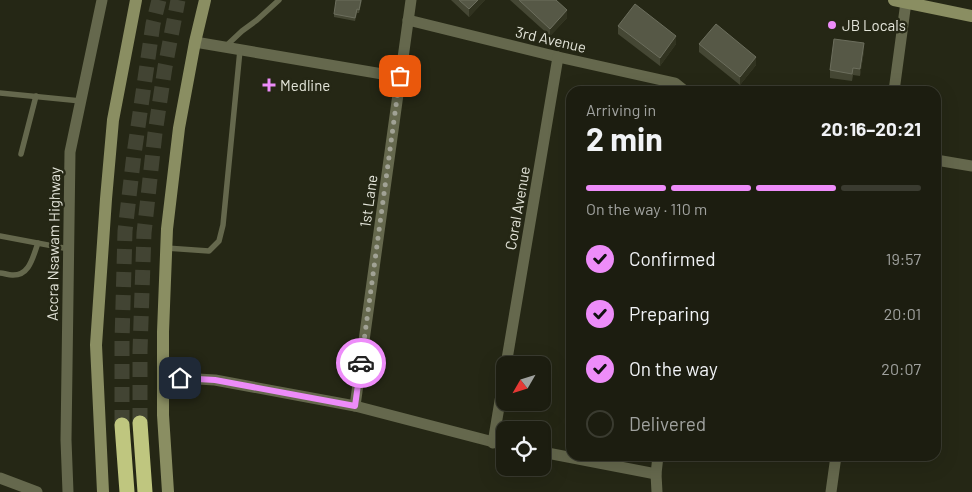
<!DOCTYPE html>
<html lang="en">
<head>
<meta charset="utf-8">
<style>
	body { margin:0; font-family:Barlow,sans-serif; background:#252619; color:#f1f3f6; height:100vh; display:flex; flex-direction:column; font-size:19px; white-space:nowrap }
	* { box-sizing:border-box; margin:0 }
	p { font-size:16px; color:#a0a29f }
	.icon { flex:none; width:28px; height:28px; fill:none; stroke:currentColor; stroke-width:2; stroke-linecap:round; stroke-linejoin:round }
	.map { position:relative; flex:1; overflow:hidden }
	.details { position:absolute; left:566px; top:86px; width:375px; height:375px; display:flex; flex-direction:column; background:#1c1d10; border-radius:15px; box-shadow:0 5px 20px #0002,0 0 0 1px #3a3b30 }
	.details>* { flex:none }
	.needle { width:32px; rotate:231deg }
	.controls { position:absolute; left:496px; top:356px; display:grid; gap:10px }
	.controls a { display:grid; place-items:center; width:55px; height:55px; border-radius:10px; background:#1c1d10; box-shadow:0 5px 20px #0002,0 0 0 1px #3a3b30; font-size:25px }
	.pin { position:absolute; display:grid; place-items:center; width:42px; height:42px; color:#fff; margin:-21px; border-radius:10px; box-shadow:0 2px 8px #0006 }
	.courier { position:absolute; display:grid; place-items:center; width:50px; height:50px; margin:-25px; border:4px solid #ed8cf9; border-radius:50%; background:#fff; color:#222; box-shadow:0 1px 6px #0007 }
	.headline em { font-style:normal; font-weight:700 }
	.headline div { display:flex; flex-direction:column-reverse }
	.headline { display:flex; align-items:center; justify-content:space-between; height:85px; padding:0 20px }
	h1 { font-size:32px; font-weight:700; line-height:38px }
	.bar { display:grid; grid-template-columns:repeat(4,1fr); gap:8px 5px; align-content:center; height:60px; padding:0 20px }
	.bar i { height:6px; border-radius:4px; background:#3a3b30 }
	.bar .current { background:#ed8cf9 }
	.bar p { grid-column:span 4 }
	ol { padding:0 20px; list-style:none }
	li { display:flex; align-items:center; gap:15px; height:55px }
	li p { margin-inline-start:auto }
	li .icon { padding:5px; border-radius:50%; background:#ed8cf9; color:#111; stroke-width:4 }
	li:last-child { color:#a0a29f }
	li i { width:28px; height:28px; border:2px solid #3a3b30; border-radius:50% }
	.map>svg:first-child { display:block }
</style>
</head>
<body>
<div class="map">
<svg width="972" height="492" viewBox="0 0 972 492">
	<rect width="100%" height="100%" fill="#252715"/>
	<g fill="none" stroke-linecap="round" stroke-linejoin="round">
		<g stroke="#424433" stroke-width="15" stroke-dasharray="15 8" stroke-linecap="butt">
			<path d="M 140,423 L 140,351 L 144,233 L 155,133 L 165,67 L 178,0"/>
			<path d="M 122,425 L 122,341 L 125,231 L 134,154 L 153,24 L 159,0"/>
		</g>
		<g stroke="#65684d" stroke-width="5.5">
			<path d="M 226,46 L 242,31 L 257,20 L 279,0"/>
			<path d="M 0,93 L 81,101"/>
			<path d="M 21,154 L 36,96"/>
			<path d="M 0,236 L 69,249"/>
			<path d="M 166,248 L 209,251 L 219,241 L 223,225 L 240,50"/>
			<path d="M 0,273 C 4,273 8,275 12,275 C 30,276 33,256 38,243"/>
		</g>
		<g stroke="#65684d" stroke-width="11">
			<path d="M 408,20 L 558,57 L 675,83 L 685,91"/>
			<path d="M 195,42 L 400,77"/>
			<path d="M 894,91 L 906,2"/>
			<path d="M 936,160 L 972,166"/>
			<path d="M 506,365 L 558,57"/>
			<path d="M 163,377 L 215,380 L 355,406 L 505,445"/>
			<path d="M 355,406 L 411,0"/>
			<path d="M 493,443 L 505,371"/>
			<path d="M 542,452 L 656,474"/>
			<path d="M 0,478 L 37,492"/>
			<path d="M 68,492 L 66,440 L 70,152 L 102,0"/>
			<path d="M 657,492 L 656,474 L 658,456"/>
			<path d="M 831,492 L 836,456"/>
		</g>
		<g stroke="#8a8e62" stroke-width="12">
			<path d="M 894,0 L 972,16"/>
			<path d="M 103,492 L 96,345 L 106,199 L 113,120 L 136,0"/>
			<path d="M 168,492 L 163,415 L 163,332 L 167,229 L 179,128 L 195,42 L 205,0"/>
		</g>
		<g stroke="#bfc67f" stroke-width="15">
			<path d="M 140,423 L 145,492"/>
			<path d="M 122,425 L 127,492"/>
		</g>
	</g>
	<g fill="#454734">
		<path d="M 362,0 L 359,13 L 357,13 L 355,21 L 334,17 L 334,14 Z"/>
		<path d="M 451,0 L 485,0 L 469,17 Z"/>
		<path d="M 510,0 L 556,0 L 567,18 L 550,36 Z"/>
		<path d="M 618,26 L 676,44 L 660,66 L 618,34 Z"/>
		<path d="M 699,44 L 756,65 L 740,85 L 699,52 Z"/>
		<path d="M 864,51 L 860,76 L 853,75 L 852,81 L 830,78 L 830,70 Z"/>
	</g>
	<g fill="#313320">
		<path d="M 478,0 L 485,0 L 469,17 L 469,9 Z"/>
		<path d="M 567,10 L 567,18 L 550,36 L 550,29 Z"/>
		<path d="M 676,36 L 676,44 L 660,66 L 660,58 Z"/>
		<path d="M 864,43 L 864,51 L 860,76 L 860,69 Z"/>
		<path d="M 756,57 L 756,65 L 740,85 L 740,77 Z"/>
	</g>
	<g fill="#565846" stroke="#6c6e5d">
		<path d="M 336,0 L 361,0 L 359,10 L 357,9 L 355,18 L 334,14 Z"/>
		<path d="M 459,0 L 478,0 L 469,9 Z"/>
		<path d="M 519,0 L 556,0 L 567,10 L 550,29 Z"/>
		<path d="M 635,4 L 676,36 L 660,58 L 618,26 Z"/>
		<path d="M 716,24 L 756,57 L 740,77 L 699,44 Z"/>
		<path d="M 834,39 L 864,43 L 860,69 L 853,68 L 852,74 L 830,70 Z"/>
	</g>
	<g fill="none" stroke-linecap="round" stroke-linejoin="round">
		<path stroke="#a1a295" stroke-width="5" stroke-dasharray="0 9" d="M 361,363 L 400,76"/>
		<path stroke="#ed8cf9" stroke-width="6" d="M 180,378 L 215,380 L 355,406 L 361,363"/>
	</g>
	<g fill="#ed8cf9" stroke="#252715" stroke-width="2">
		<circle cx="832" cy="25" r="5"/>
		<path d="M266.5 77.5h5v5h5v5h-5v5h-5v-5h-5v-5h5z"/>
	</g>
	<g text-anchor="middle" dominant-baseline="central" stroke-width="5" stroke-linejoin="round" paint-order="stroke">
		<g font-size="15" fill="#e4e5da" stroke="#252715" text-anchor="start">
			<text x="842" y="25">JB Locals</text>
			<text x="280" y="85">Medline</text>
		</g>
		<g font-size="15" fill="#e4e5da" stroke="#252715">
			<text transform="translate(551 39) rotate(13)">3rd Avenue</text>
			<text transform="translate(368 201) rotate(-82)">1st Lane</text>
			<text transform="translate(517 208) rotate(-80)">Coral Avenue</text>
			<text transform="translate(53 244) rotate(-89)">Accra Nsawam Highway</text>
		</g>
	</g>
</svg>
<div class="controls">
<a><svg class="needle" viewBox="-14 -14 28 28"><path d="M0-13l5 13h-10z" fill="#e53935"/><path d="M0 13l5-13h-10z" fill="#a0a29f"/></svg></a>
<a><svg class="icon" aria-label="locate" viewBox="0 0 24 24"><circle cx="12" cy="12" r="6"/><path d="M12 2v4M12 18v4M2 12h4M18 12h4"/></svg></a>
</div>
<div class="pin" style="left:400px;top:76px;background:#ea580c"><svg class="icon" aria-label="bag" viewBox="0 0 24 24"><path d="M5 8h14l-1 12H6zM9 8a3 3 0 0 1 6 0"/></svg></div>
<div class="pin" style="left:180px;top:378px;background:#1f2937"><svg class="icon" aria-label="home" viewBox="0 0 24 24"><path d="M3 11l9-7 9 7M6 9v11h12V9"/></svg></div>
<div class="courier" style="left:361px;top:363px"><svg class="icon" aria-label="car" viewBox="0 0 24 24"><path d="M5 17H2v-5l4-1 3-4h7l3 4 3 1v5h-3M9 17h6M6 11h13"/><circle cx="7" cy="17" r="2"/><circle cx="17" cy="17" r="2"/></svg></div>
<section class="details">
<div class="headline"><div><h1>2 min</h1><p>Arriving in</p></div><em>20:16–20:21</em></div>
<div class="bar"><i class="current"></i><i class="current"></i><i class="current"></i><i></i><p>On the way · 110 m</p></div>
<ol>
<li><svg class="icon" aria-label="check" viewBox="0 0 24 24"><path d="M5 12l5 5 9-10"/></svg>Confirmed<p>19:57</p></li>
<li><svg class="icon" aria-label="check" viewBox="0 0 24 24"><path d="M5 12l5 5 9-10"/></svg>Preparing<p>20:01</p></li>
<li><svg class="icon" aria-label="check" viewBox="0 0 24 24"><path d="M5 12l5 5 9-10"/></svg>On the way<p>20:07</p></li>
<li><i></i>Delivered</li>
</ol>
</section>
</div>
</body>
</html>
